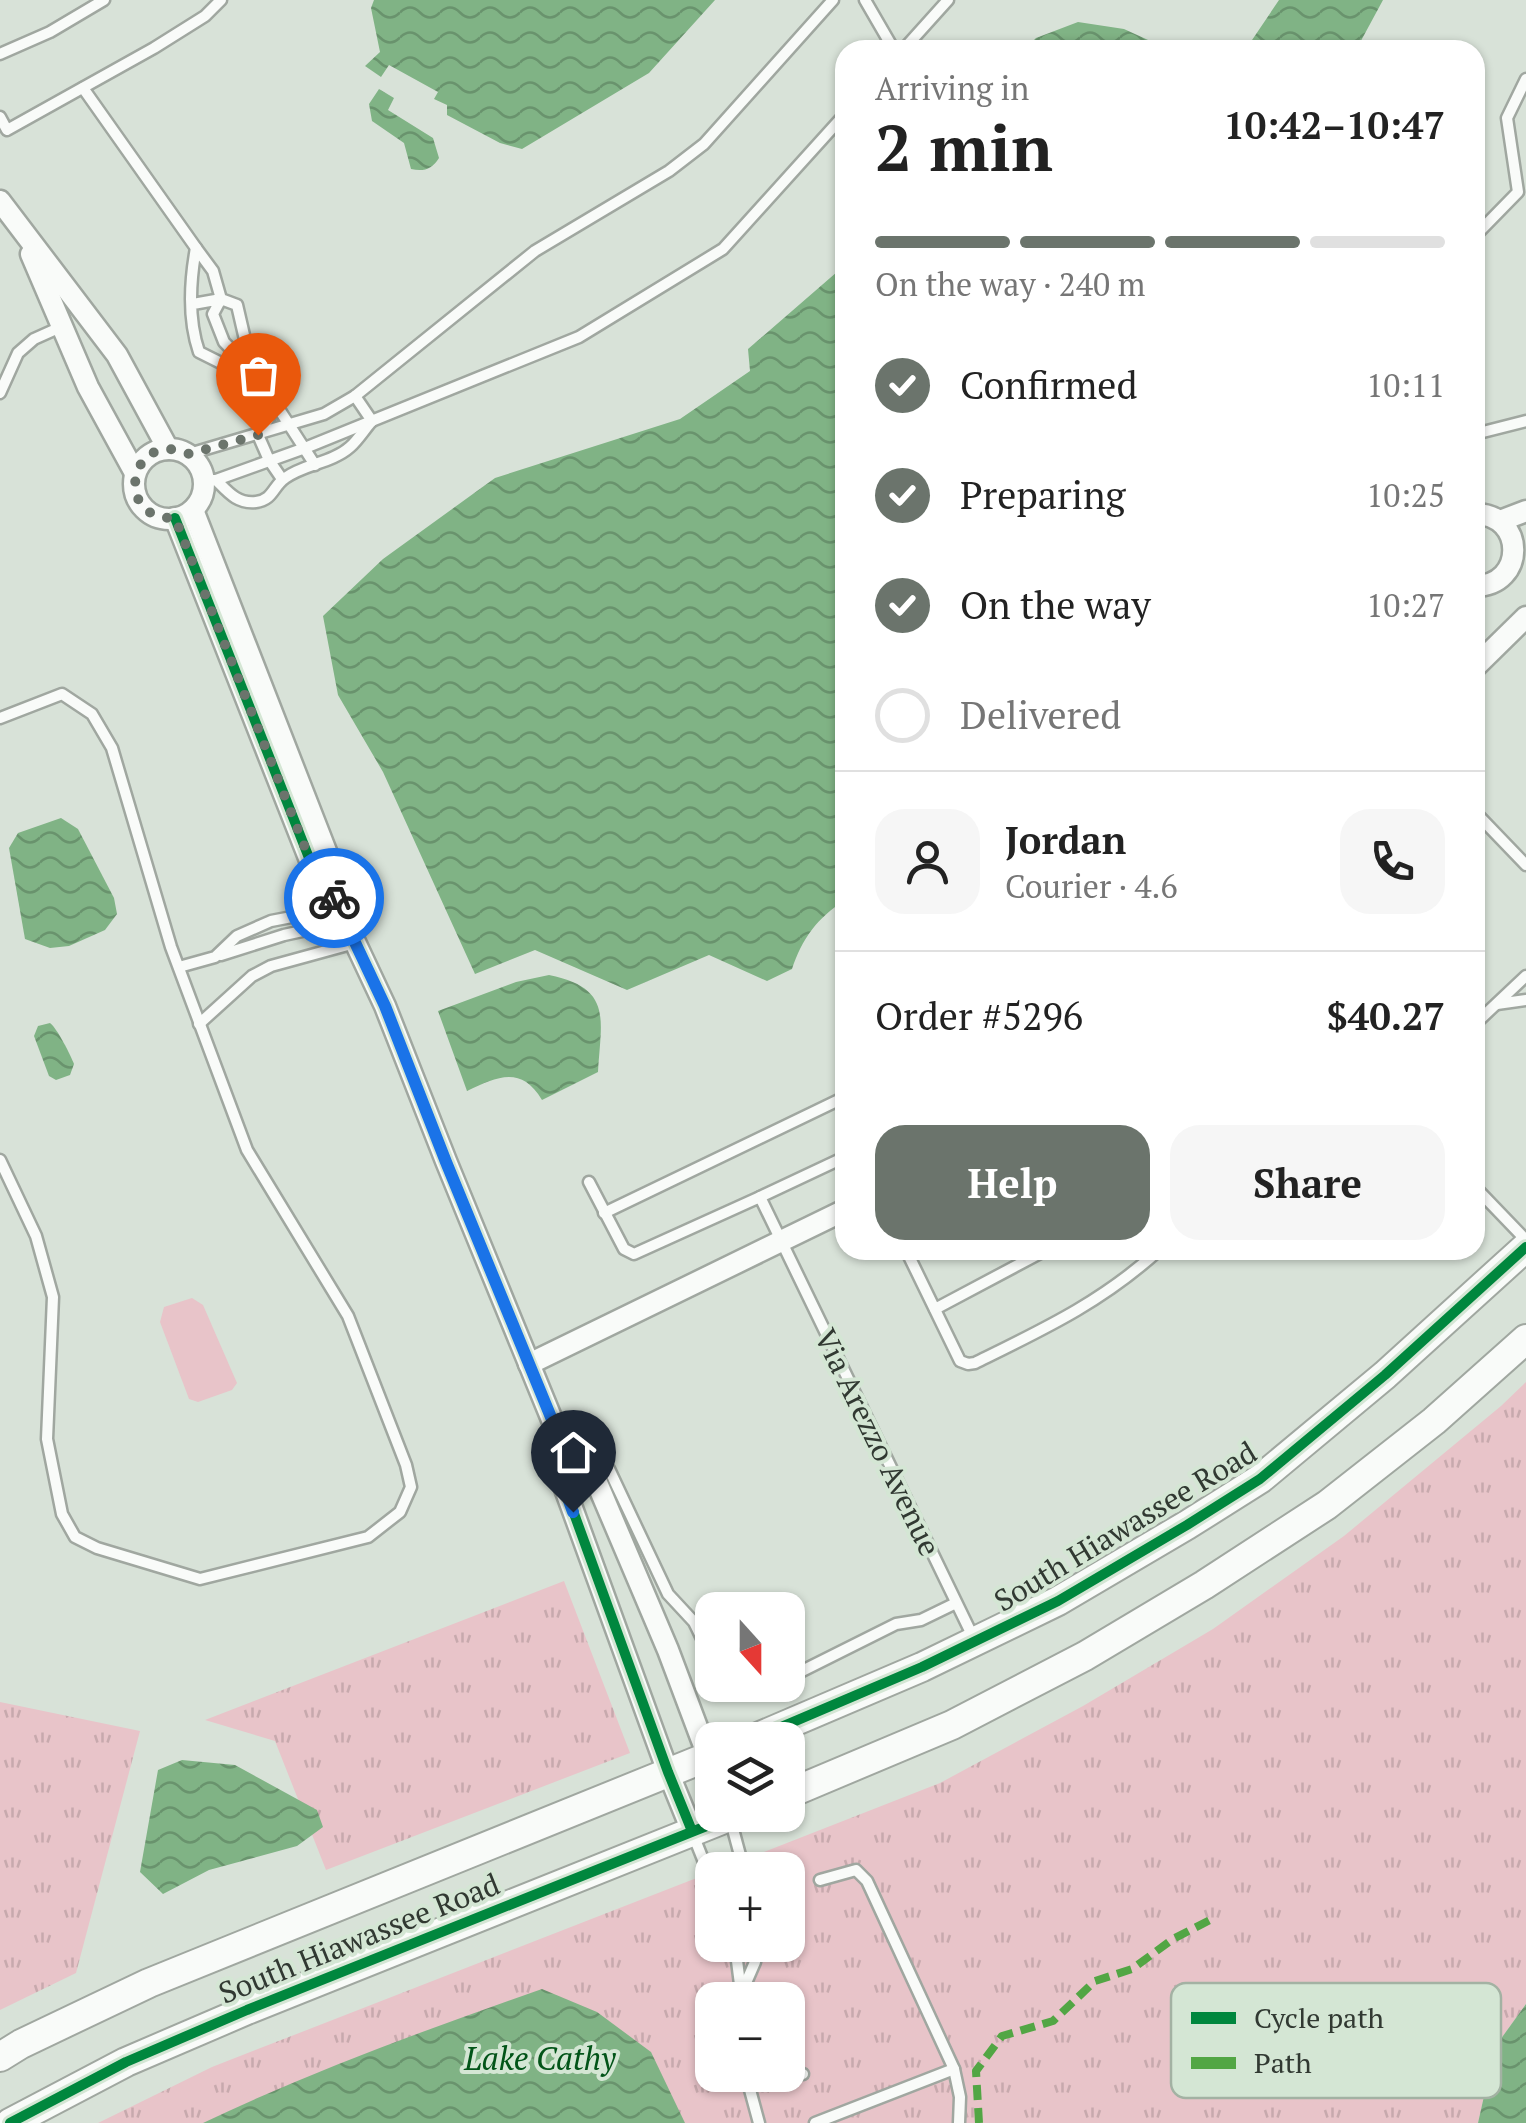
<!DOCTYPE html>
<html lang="en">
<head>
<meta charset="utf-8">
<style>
	body { margin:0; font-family:"PT Serif",serif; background:#f6f6f6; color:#222; height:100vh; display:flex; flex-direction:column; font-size:38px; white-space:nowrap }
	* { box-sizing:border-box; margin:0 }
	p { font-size:32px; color:#767676 }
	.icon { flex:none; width:55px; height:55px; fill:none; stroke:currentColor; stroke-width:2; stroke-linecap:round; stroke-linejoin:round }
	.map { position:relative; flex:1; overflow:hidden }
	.drawer { position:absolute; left:835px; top:40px; width:650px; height:1220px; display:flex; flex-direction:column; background:#fff; border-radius:30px; box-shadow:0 2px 8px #0004 }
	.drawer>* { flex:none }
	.needle { width:65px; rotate:159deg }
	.tools { position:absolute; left:695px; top:1592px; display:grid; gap:20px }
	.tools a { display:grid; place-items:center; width:110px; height:110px; border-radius:20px; background:#fff; box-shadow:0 2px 8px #0004; font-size:50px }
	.pin { position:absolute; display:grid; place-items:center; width:85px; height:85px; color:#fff; margin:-102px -42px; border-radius:50% 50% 50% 0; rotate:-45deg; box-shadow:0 0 10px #0007 }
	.pin .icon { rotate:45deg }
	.courier { position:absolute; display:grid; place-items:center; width:100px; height:100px; margin:-50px; border:8px solid #1a73e8; border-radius:50%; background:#fff; color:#222; box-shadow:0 2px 12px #0007 }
	.summary em { font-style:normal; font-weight:800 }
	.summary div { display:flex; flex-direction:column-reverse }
	.summary { display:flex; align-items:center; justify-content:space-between; height:170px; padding:0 40px }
	h1 { font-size:65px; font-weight:800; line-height:75px }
	.bar { display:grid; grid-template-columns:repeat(4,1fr); gap:15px 10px; align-content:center; height:120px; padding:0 40px }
	.bar i { height:12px; border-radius:8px; background:#e0e0e0 }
	.bar .current { background:#6b746c }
	.bar p { grid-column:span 4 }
	.line { display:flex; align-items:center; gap:25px; padding:0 40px; border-top:2px solid #e0e0e0 }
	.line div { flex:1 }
	.round { display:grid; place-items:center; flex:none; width:105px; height:105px; border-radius:30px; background:#f6f6f6 }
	ol { padding:0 40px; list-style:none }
	li { display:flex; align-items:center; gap:30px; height:110px }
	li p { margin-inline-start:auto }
	li .icon { padding:10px; border-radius:50%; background:#6b746c; color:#fff; stroke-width:4 }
	li:last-child { color:#767676 }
	li i { width:55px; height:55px; border:5px solid #e0e0e0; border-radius:50% }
	.primary-button { display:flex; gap:20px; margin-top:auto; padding:20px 40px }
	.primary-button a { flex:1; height:115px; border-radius:30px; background:#6b746c; color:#fff; font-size:40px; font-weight:800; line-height:115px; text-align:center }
	.primary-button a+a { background:#f6f6f6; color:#222 }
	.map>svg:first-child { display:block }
</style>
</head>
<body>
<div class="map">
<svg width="1526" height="2123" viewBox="0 0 1526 2123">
	<defs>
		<pattern id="grass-tufts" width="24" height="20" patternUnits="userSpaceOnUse" patternTransform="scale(2.5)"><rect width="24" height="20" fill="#e8c4c9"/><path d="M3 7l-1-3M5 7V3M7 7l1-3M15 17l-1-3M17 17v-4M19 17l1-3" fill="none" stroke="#c7a9ad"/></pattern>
		<pattern id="water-waves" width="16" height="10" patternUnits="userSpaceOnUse" patternTransform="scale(2.5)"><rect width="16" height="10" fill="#80b385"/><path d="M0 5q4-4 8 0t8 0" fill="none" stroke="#69936d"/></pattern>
	</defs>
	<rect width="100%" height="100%" fill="#d8e2d8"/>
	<g fill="url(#grass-tufts)" fill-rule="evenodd">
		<path d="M 1526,1382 L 1526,2004 L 1495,2047 L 1478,2123 L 98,2123 L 212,2067 L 712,1872 L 712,1945 L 788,1945 L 788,1870 L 718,1870 L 940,1783 L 1083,1706 L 1213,1629 L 1344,1536 L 1501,1406 ZM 712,2000 L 788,2000 L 788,2075 L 712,2075 Z"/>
		<path d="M 564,1581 L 630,1753 L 326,1870 L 275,1741 L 205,1720 Z"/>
		<path d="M 0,1702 L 140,1731 L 76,1973 L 0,2010 Z"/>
	</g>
	<path fill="#e8c4c9" d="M 192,1298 L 203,1305 L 237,1383 L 232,1390 L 198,1402 L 189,1399 L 160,1322 L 164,1307 Z"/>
	<g fill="url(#water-waves)">
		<path d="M 374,0 L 715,0 L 649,73 L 522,149 L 500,143 L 447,115 L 447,105 L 434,99 L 438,92 L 389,65 L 381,77 L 365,66 L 380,52 L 371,8 Z"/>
		<path d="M 1279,0 L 1383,0 L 1356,50 L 1241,50 L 1250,43 Z"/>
		<path d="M 1078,22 L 1124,29 L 1170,50 L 1024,50 L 1036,38 Z"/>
		<path d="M 379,89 L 394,98 L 388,110 L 433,138 L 439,158 C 432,169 424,172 411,169 L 404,143 L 372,121 L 369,104 Z"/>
		<path d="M 845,265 L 845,900 C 817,918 802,939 792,969 L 767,981 L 709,955 L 627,990 L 535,950 L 475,974 L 383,772 L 338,695 L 323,616 L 383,559 L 495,478 L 680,419 L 750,371 L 748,349 Z"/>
		<path d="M 61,818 L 78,829 L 114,898 L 117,914 L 105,930 L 69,946 L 50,948 L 25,939 L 9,848 L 18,833 Z"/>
		<path d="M 549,975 C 613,988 601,1019 598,1072 L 542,1100 C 521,1065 497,1077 467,1091 L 438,1011 L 516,982 Z"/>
		<path d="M 50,1023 C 57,1028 71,1056 74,1064 L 70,1075 L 56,1080 L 49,1076 L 34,1036 L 38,1026 Z"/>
		<path d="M 182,1760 L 235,1765 L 317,1810 L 323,1827 L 297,1846 L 209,1870 L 163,1894 L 140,1872 L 158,1770 Z"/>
		<path d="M 542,1989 L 597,2012 L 651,2052 L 685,2123 L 203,2123 C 312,2071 428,2029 542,1989 Z"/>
		<path d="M 1526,2004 L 1526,2123 L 1478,2123 L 1495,2047 Z"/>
	</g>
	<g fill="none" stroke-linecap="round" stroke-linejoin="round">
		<g stroke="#a0a7a0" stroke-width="15">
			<g id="lane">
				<path d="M 865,0 L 894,50"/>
				<path d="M 903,50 L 948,0"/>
				<path d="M 0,54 L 50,32 L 104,0"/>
				<path d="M 83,88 L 196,248"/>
				<path d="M 0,117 L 7,130 L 154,48 L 205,16 L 221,0"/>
				<path d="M 1475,236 L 1518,192 L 1507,118 L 1526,79"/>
				<path d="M 193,304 L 221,299 L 237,305 L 253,374 L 221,363 L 199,352 C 188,320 190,281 196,248 L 213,271 L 221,299 L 213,314 L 224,342 L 268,387 L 277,406 L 315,465"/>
				<path d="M 0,393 L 18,353 L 34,339 L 63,326"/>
				<path d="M 355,396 L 372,421"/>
				<path d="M 258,434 L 277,406"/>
				<path d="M 1475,434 L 1526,421"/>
				<path d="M 258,435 L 269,460 L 282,479"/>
				<path d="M 189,454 L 324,414 L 355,396 L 535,251 L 669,171 L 704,144 L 833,0"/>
				<path d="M 204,480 L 216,480 L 305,448 L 579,337 L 723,249 L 845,114"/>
				<path d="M 216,480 C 228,492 237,504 256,502 C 273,500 273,486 285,478 C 304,464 332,463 350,447 C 358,440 364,430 371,422"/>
				<path d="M 0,718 L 62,694 L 92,714 L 112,748 L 171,947 L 247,1150 L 348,1316 L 406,1465 L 411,1487 L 400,1512 L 368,1537 L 200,1579 L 97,1548 L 75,1537 L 62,1514 L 47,1439 L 53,1297 L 36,1236 L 0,1160"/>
				<path d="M 1475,812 L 1526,865"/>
				<path d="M 221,955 L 284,935 L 307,930 L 318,918 L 337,907"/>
				<path d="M 179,967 L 215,957 L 237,936 L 271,921 L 302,915 L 316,920"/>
				<path d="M 1497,1004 L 1526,1000"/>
				<path d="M 199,1024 L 252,976 L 271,966 L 355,943"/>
				<path d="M 1475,1024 L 1526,976"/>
				<path d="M 589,1182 L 624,1249 L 634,1254 L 760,1197 L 975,1641"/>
				<path d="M 1475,1187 L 1526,1240"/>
				<path d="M 760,1197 L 845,1157"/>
				<path d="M 604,1213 L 845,1097"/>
				<path d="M 906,1250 L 960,1361 L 968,1364 L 975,1363 C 1044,1329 1102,1302 1159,1250"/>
				<path d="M 935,1309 L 1046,1250"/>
				<path d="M 560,1475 C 576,1469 594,1456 609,1469 L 668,1594 L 694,1622 L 712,1659"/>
				<path d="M 788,1678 L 896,1624 L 921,1620 L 956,1603"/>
				<path d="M 727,1685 C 741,1699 757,1693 773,1685"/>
				<path d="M 730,1818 L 744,1870"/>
				<path d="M 692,1832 L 712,1882"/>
				<path d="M 820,1880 L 856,1870 L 867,1881 L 954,2069 L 960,2097 L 959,2123"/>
				<path d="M 735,1945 L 742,2000"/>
				<path d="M 742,1992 L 755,1962 L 758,1945"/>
				<path d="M 788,2070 L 803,2074"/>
				<path d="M 746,2075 L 759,2123"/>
				<path d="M 815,2123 L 954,2069"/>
			</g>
		</g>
		<g stroke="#a0a7a0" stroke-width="25">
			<g id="street">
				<path d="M 0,201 L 117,355 L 168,449"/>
				<path d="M 31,254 L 88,387 L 135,473"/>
				<circle cx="169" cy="484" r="35"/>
				<path d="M 193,510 L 329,859 L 331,889"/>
				<path d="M 1475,514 C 1526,514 1526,586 1475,586"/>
				<path d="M 175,518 L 313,868 L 331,891 L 385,1006 L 446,1161 L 555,1427 L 560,1475 L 668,1772 L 692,1831"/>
				<path d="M 1500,521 L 1526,511"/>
				<path d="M 1475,667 L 1526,617"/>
				<path d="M 529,1364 L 845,1210"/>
				<path d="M 555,1427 L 589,1464 L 668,1650 L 712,1767"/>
			</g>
		</g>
		<g stroke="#a0a7a0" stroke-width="32">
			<g id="secondary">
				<path d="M 751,1740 L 922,1667 L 1058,1601 L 1187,1525 L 1260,1479 L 1385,1375 L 1526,1247"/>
				<path d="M 788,1794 L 952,1725 L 1085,1656 L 1204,1585 L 1327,1505 L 1434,1421 L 1526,1339"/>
				<path d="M 0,2057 L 21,2044 L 149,1983 L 712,1755"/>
				<path d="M 10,2123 L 126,2062 L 247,2010 L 734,1815"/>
			</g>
		</g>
		<use href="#lane" stroke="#f9fbf9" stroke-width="10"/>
		<use href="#street" stroke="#f9fbf9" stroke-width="20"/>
		<use href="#secondary" stroke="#f9fbf9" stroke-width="28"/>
		<path stroke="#52a644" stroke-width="8" stroke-dasharray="15 8" stroke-linecap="butt" d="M 979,2123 L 976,2071 L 1002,2036 L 1053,2021 L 1095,1981 L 1132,1969 L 1173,1939 L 1214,1918"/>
		<g stroke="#d4e6d4" stroke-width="16">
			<g id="cycleway">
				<path d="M 175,518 L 313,868 L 331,891 L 385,1006 L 446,1161 L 555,1427 L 560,1475 L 668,1772 L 692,1831"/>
				<path d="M 751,1740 L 922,1667 L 1058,1601 L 1187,1525 L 1260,1479 L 1385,1375 L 1526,1247"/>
				<path d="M 10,2123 L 126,2062 L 247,2010 L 734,1815"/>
			</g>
		</g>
		<use href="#cycleway" stroke="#00873e" stroke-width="10"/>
	</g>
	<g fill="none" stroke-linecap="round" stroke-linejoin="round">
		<path stroke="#6b746c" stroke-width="10" stroke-dasharray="0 18" d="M 258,435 L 189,454 C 129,427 112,521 175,518 L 313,868 L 334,898"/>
		<path stroke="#1a73e8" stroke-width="12" d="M 334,898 L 385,1006 L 446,1162 L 555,1427 L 560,1476 L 573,1512"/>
	</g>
	<g text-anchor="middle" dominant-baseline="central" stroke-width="8" stroke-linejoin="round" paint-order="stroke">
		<g font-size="30" fill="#313932" stroke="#d4e6d4">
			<text transform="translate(878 1442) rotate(64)">Via Arezzo Avenue</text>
			<text transform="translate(1125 1526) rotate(-31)">South Hiawassee Road</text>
			<text transform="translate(359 1938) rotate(-22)">South Hiawassee Road</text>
		</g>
		<g font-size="32" font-style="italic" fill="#025418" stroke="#d4e6d4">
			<text x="540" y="2058">Lake Cathy</text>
		</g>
	</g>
	<rect x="1171" y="1983" width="330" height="115" rx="15" fill="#d4e6d4" stroke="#a3b2a3" stroke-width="2.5"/>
	<rect x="1191" y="2012" width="45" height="12" fill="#00873e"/>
	<rect x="1191" y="2057" width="45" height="12" fill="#52a644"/>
	<g font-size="28" fill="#313932">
		<text x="1254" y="2028">Cycle path</text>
		<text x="1254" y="2073">Path</text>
	</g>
</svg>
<div class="tools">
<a><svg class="needle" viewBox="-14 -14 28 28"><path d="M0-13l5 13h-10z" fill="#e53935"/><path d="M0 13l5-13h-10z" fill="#767676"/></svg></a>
<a><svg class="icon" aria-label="layers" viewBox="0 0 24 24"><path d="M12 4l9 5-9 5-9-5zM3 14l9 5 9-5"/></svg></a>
<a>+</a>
<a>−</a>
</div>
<div class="pin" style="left:258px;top:435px;background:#ea580c"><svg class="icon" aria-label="bag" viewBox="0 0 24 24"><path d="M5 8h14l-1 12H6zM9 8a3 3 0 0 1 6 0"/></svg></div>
<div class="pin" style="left:573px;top:1512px;background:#1f2937"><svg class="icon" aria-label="home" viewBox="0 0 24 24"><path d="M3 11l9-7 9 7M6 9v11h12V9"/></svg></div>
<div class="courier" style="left:334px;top:898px"><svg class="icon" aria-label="bike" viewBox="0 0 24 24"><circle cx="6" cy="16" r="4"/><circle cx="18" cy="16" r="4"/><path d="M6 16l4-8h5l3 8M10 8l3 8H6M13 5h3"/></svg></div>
<section class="drawer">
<div class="summary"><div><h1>2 min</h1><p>Arriving in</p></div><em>10:42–10:47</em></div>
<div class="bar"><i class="current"></i><i class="current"></i><i class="current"></i><i></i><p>On the way · 240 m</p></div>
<ol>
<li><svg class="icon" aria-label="check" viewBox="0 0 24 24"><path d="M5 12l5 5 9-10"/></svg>Confirmed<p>10:11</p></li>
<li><svg class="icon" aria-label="check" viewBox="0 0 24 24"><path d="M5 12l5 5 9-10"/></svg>Preparing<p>10:25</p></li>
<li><svg class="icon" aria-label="check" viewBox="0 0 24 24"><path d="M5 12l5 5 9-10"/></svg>On the way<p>10:27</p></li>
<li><i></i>Delivered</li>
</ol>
<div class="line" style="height:180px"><a class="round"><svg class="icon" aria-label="person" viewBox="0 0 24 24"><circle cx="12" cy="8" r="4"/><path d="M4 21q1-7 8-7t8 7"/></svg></a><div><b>Jordan</b><p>Courier · 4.6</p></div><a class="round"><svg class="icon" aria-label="phone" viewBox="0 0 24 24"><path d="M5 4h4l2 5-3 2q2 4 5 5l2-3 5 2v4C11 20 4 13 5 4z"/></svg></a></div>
<div class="line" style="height:130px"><div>Order #5296</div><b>$40.27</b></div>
<div class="primary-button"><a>Help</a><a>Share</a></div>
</section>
</div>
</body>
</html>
